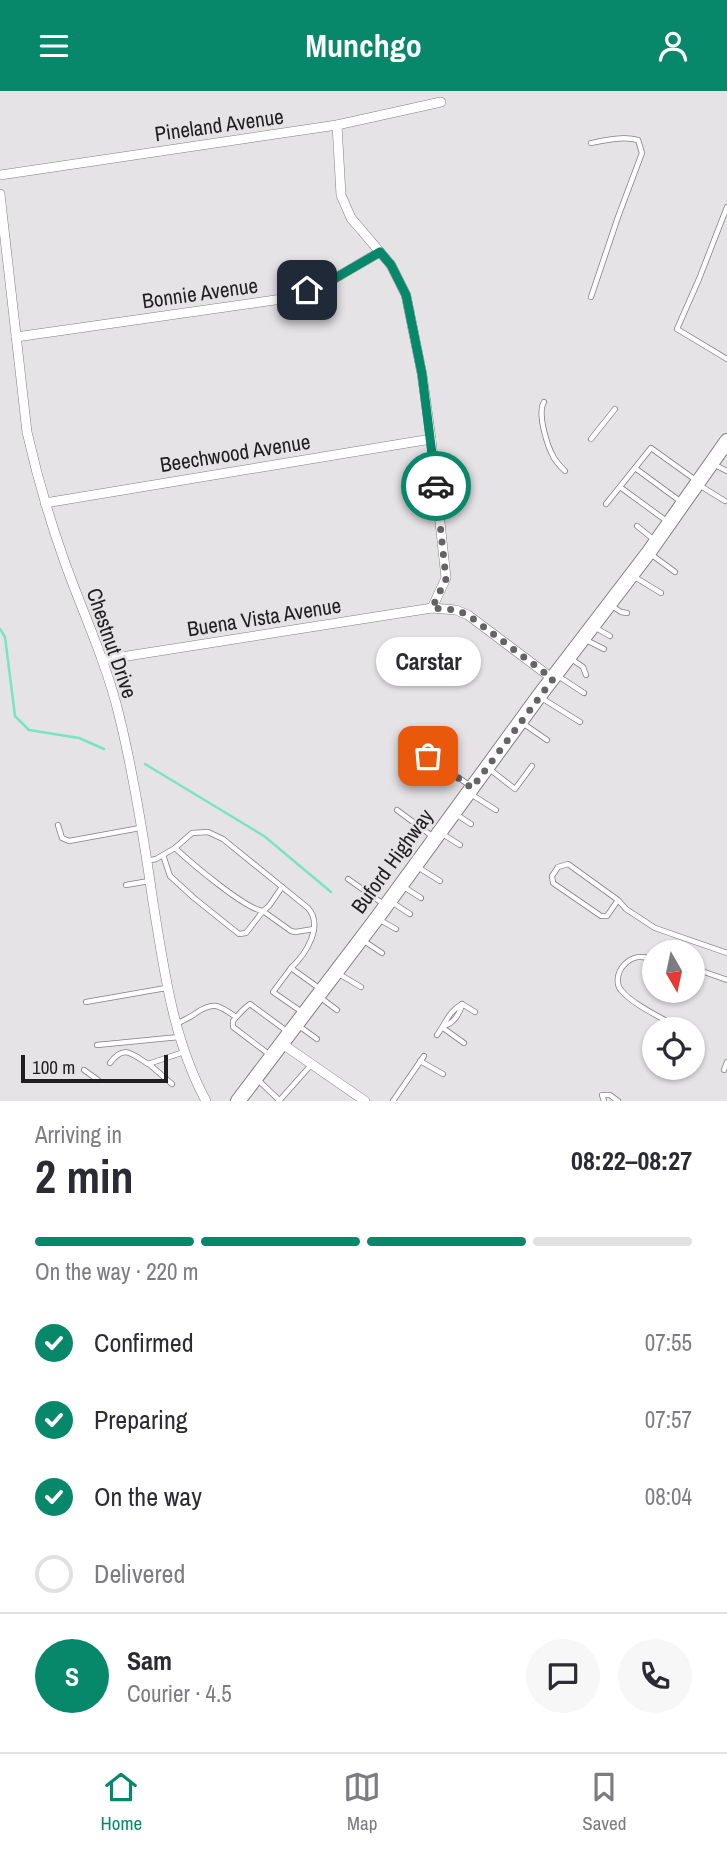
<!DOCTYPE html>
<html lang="en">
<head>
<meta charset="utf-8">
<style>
	body { margin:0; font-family:"Archivo Narrow",sans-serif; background:#f7f7f7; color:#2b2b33; height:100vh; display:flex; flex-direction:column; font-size:26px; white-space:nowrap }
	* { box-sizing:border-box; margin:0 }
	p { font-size:23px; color:#7c7c81 }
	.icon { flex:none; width:38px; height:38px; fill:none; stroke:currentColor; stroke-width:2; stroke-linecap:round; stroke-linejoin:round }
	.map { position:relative; height:1010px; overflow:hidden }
	.side { display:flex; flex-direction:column; background:#fff; flex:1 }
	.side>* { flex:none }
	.needle { width:46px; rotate:171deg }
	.controls { position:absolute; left:642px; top:849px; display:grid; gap:14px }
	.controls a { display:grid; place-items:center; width:63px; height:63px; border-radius:50%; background:#fff; box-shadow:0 2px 5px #0004; font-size:35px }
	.scale { position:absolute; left:21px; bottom:18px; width:147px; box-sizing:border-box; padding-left:7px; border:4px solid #201f20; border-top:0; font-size:19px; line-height:24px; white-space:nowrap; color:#201f20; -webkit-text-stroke:5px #e6e3e6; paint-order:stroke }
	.pin { position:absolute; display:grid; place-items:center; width:60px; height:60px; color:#fff; margin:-30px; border-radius:14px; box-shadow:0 4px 10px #0006 }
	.courier { position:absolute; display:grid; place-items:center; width:70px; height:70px; margin:-35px; border:5px solid #08886b; border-radius:50%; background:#fff; color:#222; box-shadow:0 2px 9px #0007 }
	.bubble { position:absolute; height:49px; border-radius:24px; background:#fff; box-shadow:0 2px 5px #0004; font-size:23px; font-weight:700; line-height:49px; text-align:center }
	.head em { font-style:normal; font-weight:700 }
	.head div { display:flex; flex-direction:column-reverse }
	.head { display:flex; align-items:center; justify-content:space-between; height:119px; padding:0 35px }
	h1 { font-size:46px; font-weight:700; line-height:52px }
	.bar { display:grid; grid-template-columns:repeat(4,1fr); gap:10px 7px; align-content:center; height:84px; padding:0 35px }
	.bar i { height:9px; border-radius:5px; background:#e1e1e2 }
	.bar .on { background:#08886b }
	.bar p { grid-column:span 4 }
	.line { display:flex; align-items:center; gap:18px; padding:0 35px; border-top:2px solid #e1e1e2 }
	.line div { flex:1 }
	.round { display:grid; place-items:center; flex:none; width:74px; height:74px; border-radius:37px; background:#f7f7f7 }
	ol { padding:0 35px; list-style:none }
	li { display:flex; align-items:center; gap:21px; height:77px }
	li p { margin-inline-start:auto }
	li .icon { padding:7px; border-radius:50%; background:#08886b; color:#fff; stroke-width:4 }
	li:last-child { color:#7c7c81 }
	li i { width:38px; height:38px; border:4px solid #e1e1e2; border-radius:50% }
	header { display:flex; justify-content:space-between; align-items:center; height:91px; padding:0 35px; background:#08886b; color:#fff; font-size:32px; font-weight:700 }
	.menu { display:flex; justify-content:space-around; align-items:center; height:98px; border-top:2px solid #e1e1e2; background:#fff; font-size:19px; color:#7c7c81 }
	.menu a { display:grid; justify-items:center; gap:4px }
	.menu .on { color:#08886b }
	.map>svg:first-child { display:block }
</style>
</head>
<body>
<header><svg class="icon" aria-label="menu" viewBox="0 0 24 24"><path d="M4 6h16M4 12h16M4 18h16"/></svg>Munchgo<svg class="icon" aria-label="person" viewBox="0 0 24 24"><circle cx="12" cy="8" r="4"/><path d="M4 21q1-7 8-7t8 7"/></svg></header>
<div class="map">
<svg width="727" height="1010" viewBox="0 0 727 1010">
	<rect width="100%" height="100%" fill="#e6e3e6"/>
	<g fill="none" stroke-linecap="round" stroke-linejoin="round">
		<g stroke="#79e4c2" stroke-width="2.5">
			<path d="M 0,538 L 5,546 L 15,625 L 29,639 L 79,647 L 104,658"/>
			<path d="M 145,673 L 264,745 L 331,801"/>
		</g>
		<g stroke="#817f81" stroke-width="6">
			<g id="service">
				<path d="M 727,116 L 699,188 L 677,238 L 727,268"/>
				<path d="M 591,206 L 618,126 L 642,62 L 638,49 C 623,45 606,49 591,52"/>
				<path d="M 544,311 C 537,322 547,355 554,367 C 557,372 561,376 565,380"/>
				<path d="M 591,348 L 615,318"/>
				<path d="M 713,373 L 727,380"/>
				<path d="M 635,377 L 680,410"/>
				<path d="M 699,394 L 725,410"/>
				<path d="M 620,396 L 668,431"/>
				<path d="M 606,413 L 651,357 L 697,390"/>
				<path d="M 637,435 L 653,448"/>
				<path d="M 652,464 L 675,481"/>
				<path d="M 633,485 L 661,502"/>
				<path d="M 612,515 L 621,521 L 627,522"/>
				<path d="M 594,536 L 610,545"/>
				<path d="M 586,549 L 604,558"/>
				<path d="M 570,567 L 583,576 L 586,584"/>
				<path d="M 558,585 L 584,602"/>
				<path d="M 540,606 L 580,631"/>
				<path d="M 521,631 L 547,649"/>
				<path d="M 428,665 L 469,694"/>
				<path d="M 488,677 L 515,698 L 532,675"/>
				<path d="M 469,702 L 496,719"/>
				<path d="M 397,719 L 432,745"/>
				<path d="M 457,724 L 471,733"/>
				<path d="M 58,734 L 62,747 L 69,750 L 140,737"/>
				<path d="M 441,742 L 460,754"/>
				<path d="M 175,757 C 190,771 245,818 263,820 L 269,815 L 282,796"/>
				<path d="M 163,764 L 170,785 L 194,807 L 239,843 L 246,842 L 263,820 L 291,840 L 295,841 L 314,838"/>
				<path d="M 147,770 L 156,768 L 175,757 L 192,742 L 208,741 L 223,748 L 308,817 C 324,835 306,863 291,877 L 319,897"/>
				<path d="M 416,775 L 440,790"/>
				<path d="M 348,788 L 385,814"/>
				<path d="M 126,794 L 149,790"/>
				<path d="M 404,796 L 421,807"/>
				<path d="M 618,809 L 607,825 L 601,825 L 553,792 L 552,785 L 558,776 L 568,773 L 618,809 L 626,818 L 655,837 L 727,862"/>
				<path d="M 393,812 L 410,823"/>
				<path d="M 378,828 L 396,838"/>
				<path d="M 364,850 L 382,862"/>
				<path d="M 654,868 C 642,865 633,864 624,874 C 618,880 615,892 621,899 C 633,914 661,926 677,936"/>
				<path d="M 291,877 L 273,901 L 302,921"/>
				<path d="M 693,877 L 727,889"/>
				<path d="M 339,883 L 361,896"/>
				<path d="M 321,907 L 337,919"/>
				<path d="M 86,911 L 166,897"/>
				<path d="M 462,913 L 475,921"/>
				<path d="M 176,934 C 182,929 190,927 196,922 C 214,910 219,914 236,926"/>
				<path d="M 299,935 L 317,948"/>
				<path d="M 444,935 C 454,932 459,924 462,914"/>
				<path d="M 443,937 L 464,952"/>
				<path d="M 437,944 C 446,932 448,921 462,913"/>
				<path d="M 97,954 L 179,946"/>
				<path d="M 270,964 L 233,936 L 233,930 C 238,924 243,918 250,913 L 288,941"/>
				<path d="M 420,970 L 443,983"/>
				<path d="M 110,972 C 124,953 132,963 148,973 L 184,961"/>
				<path d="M 149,973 L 172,993"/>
				<path d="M 84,979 L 98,989"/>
				<path d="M 724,979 L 727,971"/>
				<path d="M 257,988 L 279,1009"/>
				<path d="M 279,1010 L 311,974"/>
				<path d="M 393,1010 L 424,965"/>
				<path d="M 604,1010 L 602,1004 L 610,1004 L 618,1010"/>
			</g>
		</g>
		<g stroke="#817f81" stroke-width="10">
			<g id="minor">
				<path d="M 337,34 L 341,104 L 351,127 L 391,174 L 406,204 L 422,283 L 431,348 L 446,487 L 432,517"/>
				<path d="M 0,84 L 337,34 L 441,11"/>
				<path d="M 0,103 L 27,341 C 37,385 49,427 64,469 C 82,520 106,570 119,624 C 134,685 144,748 153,811 C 164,879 173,949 206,1010"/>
				<path d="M 16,246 L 282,208 L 332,189 L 380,161"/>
				<path d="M 45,412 L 431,348"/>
				<path d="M 102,569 L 432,517 L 456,519 L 468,524 L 553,588"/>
				<path d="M 281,952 L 365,1010"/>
			</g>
		</g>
		<g stroke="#817f81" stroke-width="16">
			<path id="primary" d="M 238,1010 L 377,827 L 539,605 L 649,461 L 727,350"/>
		</g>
		<use href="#service" stroke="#fff" stroke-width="4.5"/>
		<use href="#minor" stroke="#fff" stroke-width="9"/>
		<use href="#primary" stroke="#fff" stroke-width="14"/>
	</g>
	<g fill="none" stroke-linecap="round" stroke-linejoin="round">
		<path stroke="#656465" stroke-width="7" stroke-dasharray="0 12.6" d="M 428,665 L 472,697 L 553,588 L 468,524 L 456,519 L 432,517 L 446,488 L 436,395"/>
		<path stroke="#08886b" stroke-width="9" d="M 307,199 L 332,189 L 380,161 L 391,174 L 406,204 L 422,283 L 436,395"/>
	</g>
	<g text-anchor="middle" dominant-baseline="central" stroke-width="5" stroke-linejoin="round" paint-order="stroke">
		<g font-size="21" fill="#201f20" stroke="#e6e3e6">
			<text transform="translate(219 34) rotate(-8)">Pineland Avenue</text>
			<text transform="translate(200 202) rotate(-8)">Bonnie Avenue</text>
			<text transform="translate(235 362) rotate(-9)">Beechwood Avenue</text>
			<text transform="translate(264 526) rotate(-9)">Buena Vista Avenue</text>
			<text transform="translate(112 552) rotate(71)">Chestnut Drive</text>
			<text transform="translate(392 770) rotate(-54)">Buford Highway</text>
		</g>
	</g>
</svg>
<div class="controls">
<a><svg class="needle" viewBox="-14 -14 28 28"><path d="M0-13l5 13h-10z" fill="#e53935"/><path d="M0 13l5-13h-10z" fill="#7c7c81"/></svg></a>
<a><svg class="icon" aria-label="locate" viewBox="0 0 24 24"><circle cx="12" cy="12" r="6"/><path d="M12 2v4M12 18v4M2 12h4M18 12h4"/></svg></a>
</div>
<div class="scale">100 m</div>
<div class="pin" style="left:428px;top:665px;background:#ea580c"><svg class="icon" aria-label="bag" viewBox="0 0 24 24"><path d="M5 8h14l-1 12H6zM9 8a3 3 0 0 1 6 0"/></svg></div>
<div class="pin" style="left:307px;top:199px;background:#1f2937"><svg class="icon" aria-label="home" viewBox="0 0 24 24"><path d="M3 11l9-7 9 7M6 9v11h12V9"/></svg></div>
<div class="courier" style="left:436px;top:395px"><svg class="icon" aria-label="car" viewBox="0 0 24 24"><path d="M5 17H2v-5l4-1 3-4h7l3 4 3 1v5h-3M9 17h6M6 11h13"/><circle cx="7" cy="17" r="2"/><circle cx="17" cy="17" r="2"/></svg></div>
<div class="bubble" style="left:376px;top:546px;width:105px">Carstar</div>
</div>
<section class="side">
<div class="head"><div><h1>2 min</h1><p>Arriving in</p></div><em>08:22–08:27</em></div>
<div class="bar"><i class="on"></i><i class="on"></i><i class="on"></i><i></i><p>On the way · 220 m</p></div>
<ol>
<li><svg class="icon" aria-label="check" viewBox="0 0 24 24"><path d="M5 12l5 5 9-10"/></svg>Confirmed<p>07:55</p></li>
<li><svg class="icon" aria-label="check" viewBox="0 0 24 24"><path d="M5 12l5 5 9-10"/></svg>Preparing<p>07:57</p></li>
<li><svg class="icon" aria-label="check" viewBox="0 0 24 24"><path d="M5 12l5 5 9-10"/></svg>On the way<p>08:04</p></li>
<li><i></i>Delivered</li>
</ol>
<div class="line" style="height:126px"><b class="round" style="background:#08886b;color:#fff">S</b><div><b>Sam</b><p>Courier · 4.5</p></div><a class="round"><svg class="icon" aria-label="chat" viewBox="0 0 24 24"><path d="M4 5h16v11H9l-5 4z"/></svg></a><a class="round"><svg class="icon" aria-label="phone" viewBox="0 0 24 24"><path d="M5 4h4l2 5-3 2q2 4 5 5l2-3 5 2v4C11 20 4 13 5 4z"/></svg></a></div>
</section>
<nav class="menu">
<a class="on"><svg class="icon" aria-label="home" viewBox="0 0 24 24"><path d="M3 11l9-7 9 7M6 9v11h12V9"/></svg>Home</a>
<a><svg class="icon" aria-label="map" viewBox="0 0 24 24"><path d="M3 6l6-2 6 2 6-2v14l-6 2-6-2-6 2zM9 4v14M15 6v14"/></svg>Map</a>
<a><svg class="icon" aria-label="saved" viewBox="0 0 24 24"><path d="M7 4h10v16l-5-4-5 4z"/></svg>Saved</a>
</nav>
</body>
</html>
